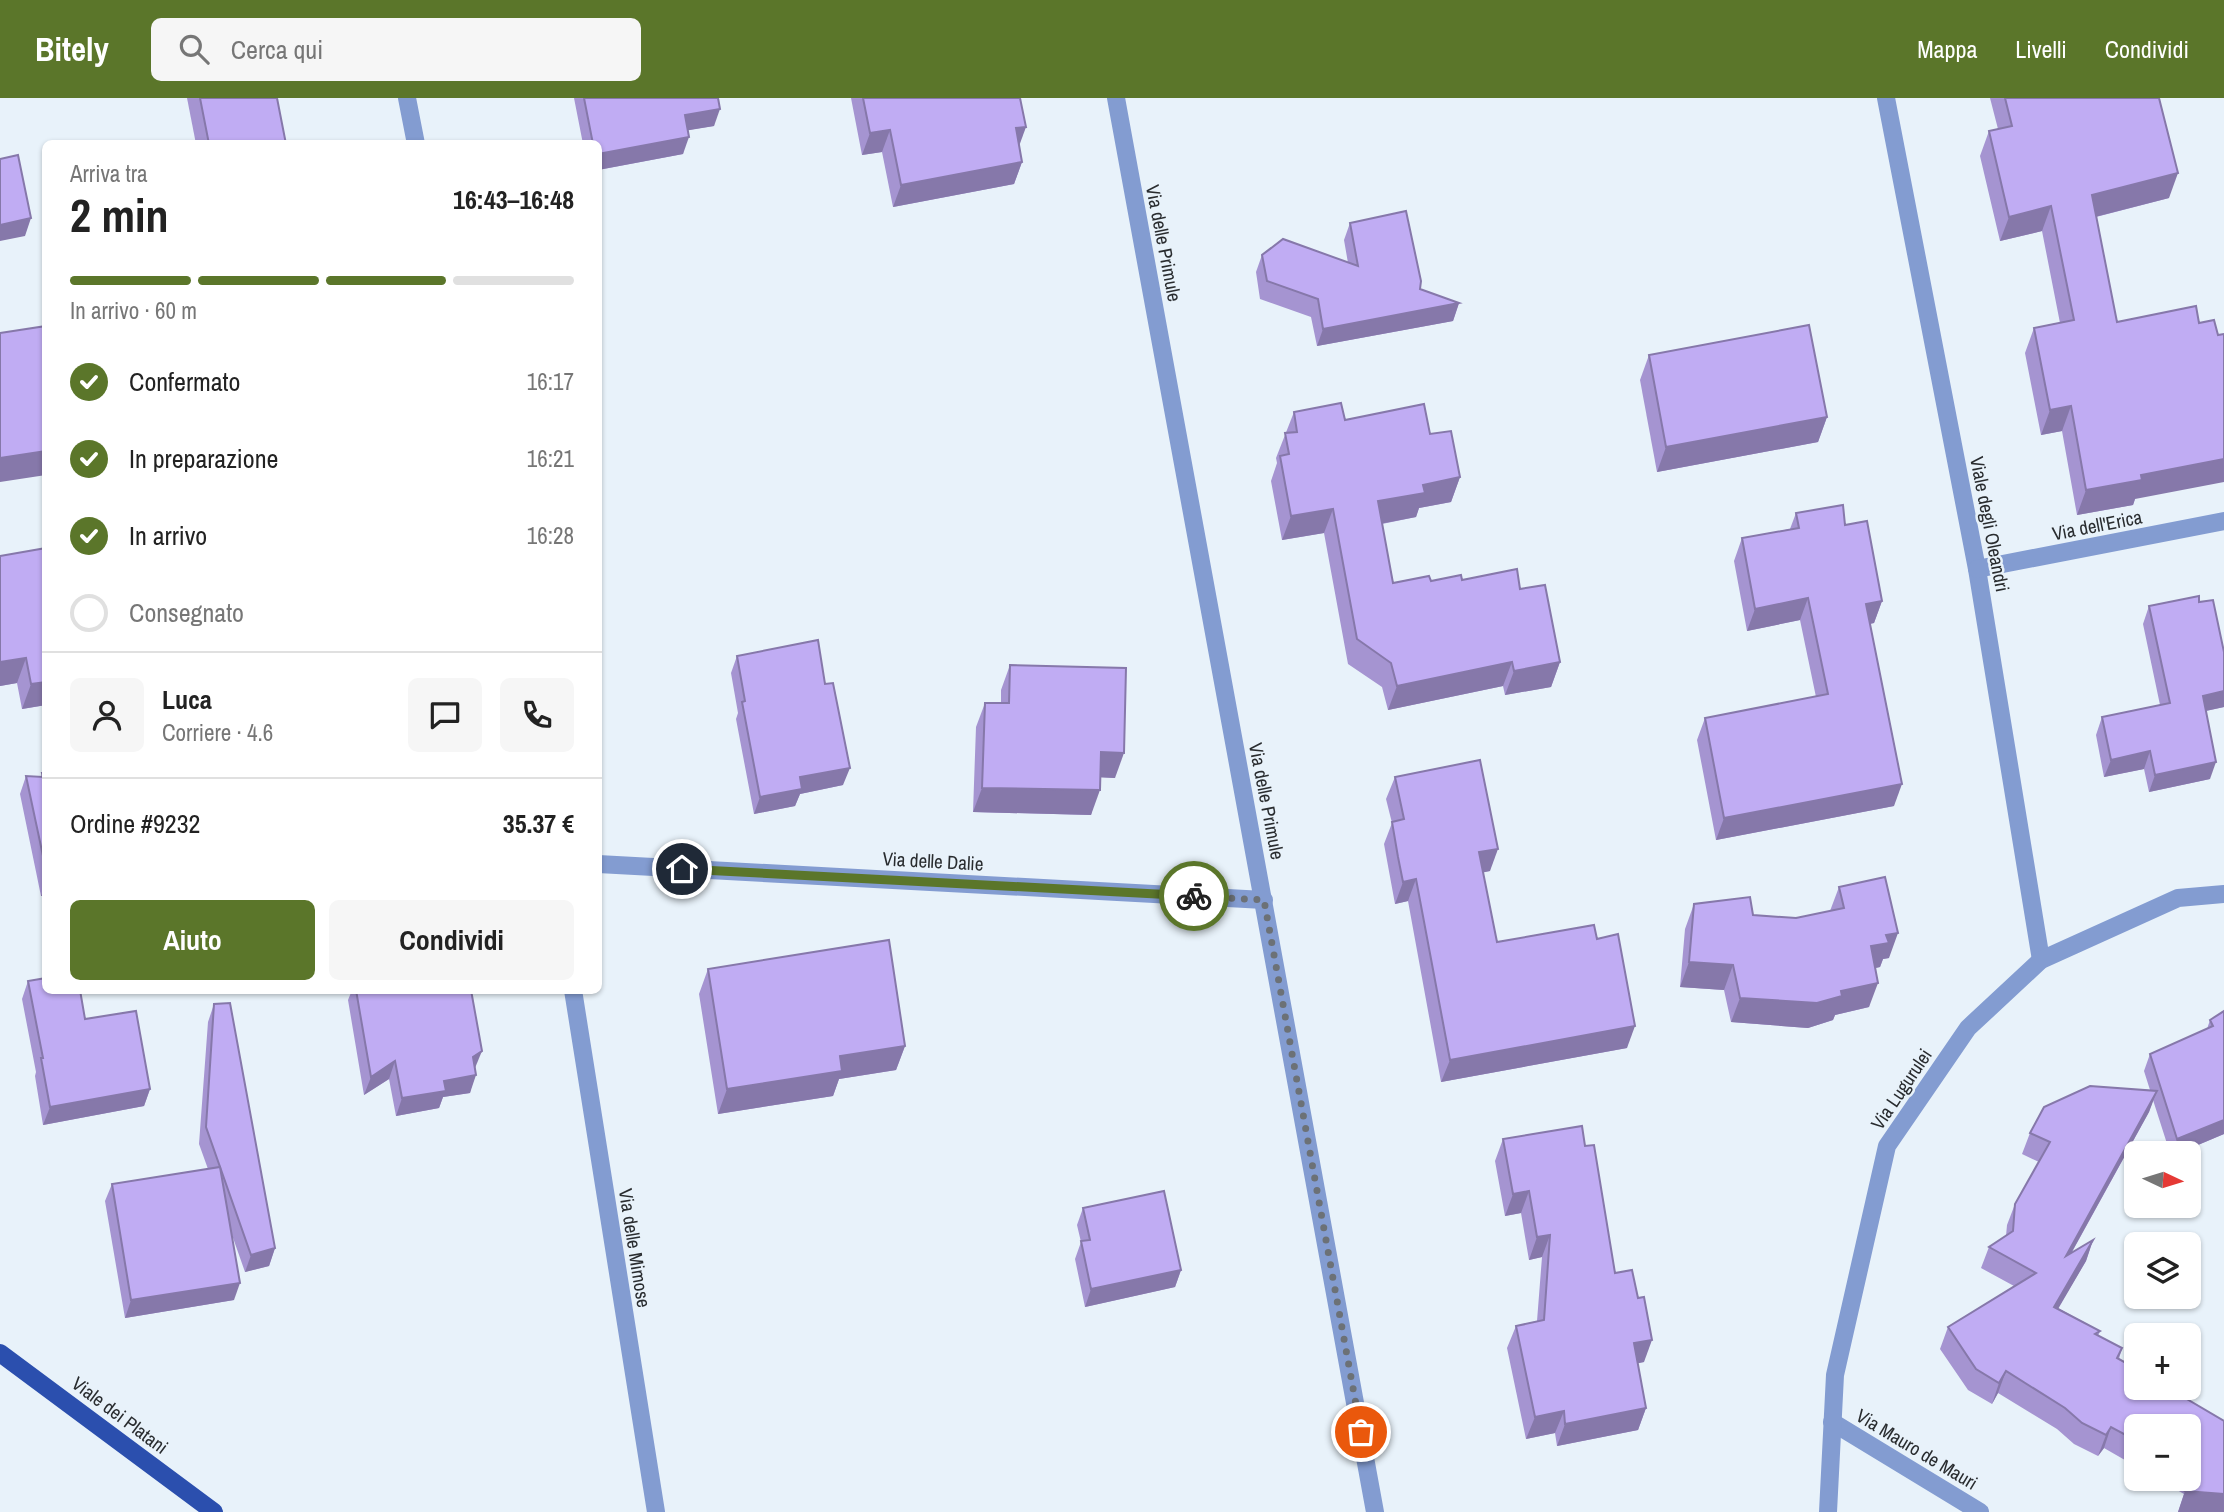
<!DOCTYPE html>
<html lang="it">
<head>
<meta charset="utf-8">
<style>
	body { margin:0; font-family:"Archivo Narrow",sans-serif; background:#f6f6f6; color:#222; height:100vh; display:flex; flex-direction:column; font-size:26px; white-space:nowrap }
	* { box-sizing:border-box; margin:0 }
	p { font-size:23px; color:#767676 }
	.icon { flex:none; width:38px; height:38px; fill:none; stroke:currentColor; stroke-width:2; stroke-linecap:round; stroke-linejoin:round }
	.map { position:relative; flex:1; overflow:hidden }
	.panel { position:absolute; left:42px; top:42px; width:560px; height:854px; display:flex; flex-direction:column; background:#fff; border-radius:10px; box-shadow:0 2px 5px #0004 }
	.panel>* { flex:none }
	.needle { width:46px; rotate:94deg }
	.tools { position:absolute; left:2124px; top:1043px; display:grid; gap:14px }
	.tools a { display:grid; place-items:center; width:77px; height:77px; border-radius:10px; background:#fff; box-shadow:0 2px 5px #0004; font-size:35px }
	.pin { position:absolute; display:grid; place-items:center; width:60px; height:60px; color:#fff; margin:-30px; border:4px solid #fff; border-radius:50%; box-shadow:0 2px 7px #0007 }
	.courier { position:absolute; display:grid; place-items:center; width:70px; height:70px; margin:-35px; border:5px solid #5b762a; border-radius:50%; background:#fff; color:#222; box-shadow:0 2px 9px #0007 }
	.head em { font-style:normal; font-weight:700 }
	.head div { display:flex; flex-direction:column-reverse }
	.head { display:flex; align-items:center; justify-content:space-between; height:119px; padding:0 28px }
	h1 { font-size:46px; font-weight:700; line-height:52px }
	.bar { display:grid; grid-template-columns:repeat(4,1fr); gap:10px 7px; align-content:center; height:84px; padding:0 28px }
	.bar i { height:9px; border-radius:5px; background:#e0e0e0 }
	.bar .selected { background:#5b762a }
	.bar p { grid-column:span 4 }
	.line { display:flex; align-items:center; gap:18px; padding:0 28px; border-top:2px solid #e0e0e0 }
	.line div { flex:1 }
	.round { display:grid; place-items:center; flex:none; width:74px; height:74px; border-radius:10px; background:#f6f6f6 }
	ol { padding:0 28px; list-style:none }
	li { display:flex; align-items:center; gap:21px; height:77px }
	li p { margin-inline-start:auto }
	li .icon { padding:7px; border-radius:50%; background:#5b762a; color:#fff; stroke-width:4 }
	li:last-child { color:#767676 }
	li i { width:38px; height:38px; border:4px solid #e0e0e0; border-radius:50% }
	.button { display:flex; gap:14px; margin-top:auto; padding:14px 28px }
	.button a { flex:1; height:80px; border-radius:10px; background:#5b762a; color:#fff; font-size:28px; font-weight:700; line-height:80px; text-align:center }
	.button a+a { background:#f6f6f6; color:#222 }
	header { display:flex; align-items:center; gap:42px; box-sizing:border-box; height:98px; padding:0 35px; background:#5b762a; color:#fff }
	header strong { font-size:33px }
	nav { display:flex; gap:38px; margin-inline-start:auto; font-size:24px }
	.search { width:490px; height:63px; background:#f6f6f6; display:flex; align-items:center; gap:18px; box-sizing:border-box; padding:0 24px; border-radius:10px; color:#767676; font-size:26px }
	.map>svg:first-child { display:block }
</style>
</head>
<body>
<header>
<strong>Bitely</strong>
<div class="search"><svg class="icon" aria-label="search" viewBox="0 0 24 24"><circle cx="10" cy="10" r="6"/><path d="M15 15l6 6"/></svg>Cerca qui</div>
<nav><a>Mappa</a><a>Livelli</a><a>Condividi</a></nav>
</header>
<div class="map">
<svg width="2224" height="1414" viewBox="0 0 2224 1414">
	<rect width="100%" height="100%" fill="#e8f2fa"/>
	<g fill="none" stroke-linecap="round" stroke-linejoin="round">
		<g stroke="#839cd1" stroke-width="18">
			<path d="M 407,0 L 416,46"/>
			<path d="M 1116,0 L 1375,1414"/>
			<path d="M 1886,0 L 1977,471 L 2041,862"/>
			<path d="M 1977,471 L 2224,423"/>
			<path d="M 598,766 L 1264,802"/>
			<path d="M 573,892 L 656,1414"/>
			<path d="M 1832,1324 L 1980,1414"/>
			<path d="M 1828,1414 L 1835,1277 L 1887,1048 L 1968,930 L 2041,862 L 2178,800 L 2224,796"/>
		</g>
		<path stroke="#2b4fae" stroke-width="18" d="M 0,1255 L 214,1414"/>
	</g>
	<g fill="#a594d1">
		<path d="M 187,0 L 277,0 L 286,46 L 196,46 Z"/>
		<path d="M 574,0 L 718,0 L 714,28 L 688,32 L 683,56 L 598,72 L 598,46 L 583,46 Z"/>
		<path d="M 851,0 L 1020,0 L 1019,48 L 1022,64 L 1014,86 L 893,109 L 882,54 L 862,57 Z"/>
		<path d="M 1990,0 L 2159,0 L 2169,100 L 2096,119 L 2135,401 L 2133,407 L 2077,417 L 2062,333 L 2041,337 L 2025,255 L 2034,230 L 2060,225 L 2042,133 L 2000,143 L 1980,58 L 1989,33 L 1998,31 Z"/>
		<path d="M 1350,125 L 1420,191 L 1459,205 L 1453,223 L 1317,248 L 1311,219 L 1260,201 L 1256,174 L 1262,157 L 1348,165 L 1344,142 Z"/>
		<path d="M 1649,257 L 1827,319 L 1818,344 L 1657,374 L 1640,282 Z"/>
		<path d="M 1294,314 L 1430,336 L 1460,379 L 1451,404 L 1419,410 L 1416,419 L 1382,426 L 1393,485 L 1462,482 L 1520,491 L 1560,564 L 1551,589 L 1505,597 L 1503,588 L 1388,612 L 1382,589 L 1348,566 L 1324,435 L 1282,442 L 1271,383 L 1277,365 L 1276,360 Z"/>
		<path d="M 1796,415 L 1845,427 L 1882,503 L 1874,525 L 1870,526 L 1894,708 L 1716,742 L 1697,642 L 1705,620 L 1816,599 L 1800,522 L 1747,533 L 1734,463 L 1742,440 L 1790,431 Z"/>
		<path d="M 0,458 L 46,607 L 22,611 L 17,585 L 0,588 Z"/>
		<path d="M 2199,504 L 2224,554 L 2224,609 L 2206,613 L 2210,681 L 2149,694 L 2144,671 L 2104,679 L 2096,637 L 2102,619 L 2160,607 L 2143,526 L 2149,508 Z"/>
		<path d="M 737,558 L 825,586 L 843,687 L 800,696 L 795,708 L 754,716 L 736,621 L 738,615 L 731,575 Z"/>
		<path d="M 1010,567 L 1115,680 L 1100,679 L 1091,717 L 973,714 L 976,629 L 985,605 L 1001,605 L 1001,592 Z"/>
		<path d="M 42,675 L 46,675 L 46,798 L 41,798 L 20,696 L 26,678 L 41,679 Z"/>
		<path d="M 1395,679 L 1490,773 L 1483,774 L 1497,844 L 1597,841 L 1627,950 L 1441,984 L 1408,803 L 1395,806 L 1384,746 L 1392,725 L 1386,701 Z"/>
		<path d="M 1839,789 L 1889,860 L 1883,861 L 1880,869 L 1875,870 L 1869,909 L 1835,917 L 1833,922 L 1808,930 L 1731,924 L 1724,892 L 1680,889 L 1685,831 L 1694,806 L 1753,817 L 1796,820 L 1830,813 Z"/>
		<path d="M 708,871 L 905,948 L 896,972 L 839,981 L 833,998 L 718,1016 L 699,896 Z"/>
		<path d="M 28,883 L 85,921 L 150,991 L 144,1008 L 43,1027 L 35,978 L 36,974 L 22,901 Z"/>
		<path d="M 352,892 L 471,892 L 475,970 L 470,995 L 443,999 L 439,1010 L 396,1018 L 389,981 L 364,997 L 348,902 Z"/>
		<path d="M 214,906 L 275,1150 L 269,1168 L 245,1174 L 232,1137 L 234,1202 L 125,1220 L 105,1103 L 112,1086 L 208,1071 L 199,1046 L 208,924 Z"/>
		<path d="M 2224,913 L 2224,1036 L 2179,1055 L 2170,1055 L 2153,1002 L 2149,1014 L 2072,1154 L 2093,1142 L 2086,1163 L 2058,1210 L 2100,1233 L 2098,1238 L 2122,1250 L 2119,1261 L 2137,1271 L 2137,1290 L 2168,1290 L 2224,1323 L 2224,1414 L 2178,1414 L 2184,1396 L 2158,1381 L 2189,1381 L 2189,1328 L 2137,1328 L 2137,1369 L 2104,1350 L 2098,1358 L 2074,1346 L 2057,1331 L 1998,1295 L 1992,1306 L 1968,1292 L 1940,1251 L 1948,1229 L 2014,1188 L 1981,1170 L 1989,1149 L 2006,1138 L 2007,1127 L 2015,1106 L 2039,1064 L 2022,1056 L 2030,1035 L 2044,1009 L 2090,988 L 2150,992 L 2144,973 L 2150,956 L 2207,931 L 2210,922 Z"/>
		<path d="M 1503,1041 L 1585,1048 L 1615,1175 L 1644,1264 L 1637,1265 L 1646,1310 L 1638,1332 L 1557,1348 L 1555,1335 L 1526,1341 L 1507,1250 L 1516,1228 L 1537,1223 L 1542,1159 L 1529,1162 L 1521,1115 L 1505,1118 L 1495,1063 Z"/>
		<path d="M 1083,1110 L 1181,1172 L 1175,1189 L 1085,1209 L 1075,1161 L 1081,1144 L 1077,1127 Z"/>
	</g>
	<g fill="#8678aa">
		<path d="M 720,11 L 714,28 L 678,34 L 685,17 Z"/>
		<path d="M 1026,29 L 1018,51 L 1016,30 Z"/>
		<path d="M 890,32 L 882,54 L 862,57 L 870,35 Z"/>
		<path d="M 689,39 L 683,56 L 598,72 L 598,56 Z"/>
		<path d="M 1022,64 L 1014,86 L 893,109 L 901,87 Z"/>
		<path d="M 2178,75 L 2169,100 L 2083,122 L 2092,97 Z"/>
		<path d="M 2051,108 L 2042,133 L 2000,143 L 2009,119 Z"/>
		<path d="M 31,120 L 25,138 L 0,143 L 0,127 Z"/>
		<path d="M 1459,205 L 1453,223 L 1317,248 L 1323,231 Z"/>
		<path d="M 2071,308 L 2062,333 L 2041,337 L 2050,312 Z"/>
		<path d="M 1827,319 L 1818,344 L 1657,374 L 1666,349 Z"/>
		<path d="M 46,353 L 46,377 L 0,384 L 0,360 Z"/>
		<path d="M 2224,361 L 2224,384 L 2135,401 L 2133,407 L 2077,417 L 2086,392 L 2141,377 Z"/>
		<path d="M 1460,379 L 1451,404 L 1419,410 L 1416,419 L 1369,428 L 1378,403 L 1423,387 Z"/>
		<path d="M 1333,411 L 1324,435 L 1282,442 L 1291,418 Z"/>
		<path d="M 1808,500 L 1800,522 L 1747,533 L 1755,511 Z"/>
		<path d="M 1882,503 L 1874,525 L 1858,528 L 1866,506 Z"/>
		<path d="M 26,560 L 17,585 L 0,588 L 0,564 Z"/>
		<path d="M 1512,564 L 1503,588 L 1388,612 L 1397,588 Z"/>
		<path d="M 1560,564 L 1551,589 L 1505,597 L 1514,573 Z"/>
		<path d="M 46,584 L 46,607 L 22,611 L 31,586 Z"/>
		<path d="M 2224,593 L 2224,609 L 2196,615 L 2203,598 Z"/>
		<path d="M 2150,653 L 2144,671 L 2104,679 L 2111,662 Z"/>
		<path d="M 1101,654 L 1124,655 L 1115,680 L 1092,679 Z"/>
		<path d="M 2216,664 L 2210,681 L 2149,694 L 2155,677 Z"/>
		<path d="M 850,670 L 843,687 L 800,696 L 795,708 L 754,716 L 760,699 L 800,679 Z"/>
		<path d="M 1902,686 L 1894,708 L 1716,742 L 1724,720 Z"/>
		<path d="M 982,690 L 1100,692 L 1091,717 L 973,714 Z"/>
		<path d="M 1498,751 L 1490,773 L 1471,777 L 1479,754 Z"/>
		<path d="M 1416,781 L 1408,803 L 1395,806 L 1403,784 Z"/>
		<path d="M 46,786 L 46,798 L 41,798 Z"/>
		<path d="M 1898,835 L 1889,860 L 1883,861 L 1880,869 L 1862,873 L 1871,848 L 1886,837 Z"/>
		<path d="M 1689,864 L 1733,867 L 1724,892 L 1680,889 Z"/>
		<path d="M 1878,885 L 1869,909 L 1835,917 L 1833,922 L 1808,930 L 1731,924 L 1740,900 L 1841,893 Z"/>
		<path d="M 1635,928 L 1627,950 L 1441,984 L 1450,962 Z"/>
		<path d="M 905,948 L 896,972 L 839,981 L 833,998 L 718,1016 L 727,991 L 840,958 Z"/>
		<path d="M 482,953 L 475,970 L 473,959 Z"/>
		<path d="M 395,963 L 389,981 L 364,997 L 371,979 Z"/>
		<path d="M 476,977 L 470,995 L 443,999 L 439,1010 L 396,1018 L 402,1000 L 444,983 Z"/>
		<path d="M 150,991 L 144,1008 L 43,1027 L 50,1009 Z"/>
		<path d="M 2157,993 L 2149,1014 L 2058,1179 L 2066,1158 Z"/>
		<path d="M 2224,1022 L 2224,1036 L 2179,1055 L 2172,1055 L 2177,1041 Z"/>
		<path d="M 1529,1093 L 1521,1115 L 1505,1118 L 1513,1096 Z"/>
		<path d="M 1550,1137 L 1542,1159 L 1529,1162 L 1537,1139 Z"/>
		<path d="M 2093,1142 L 2086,1163 L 2047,1230 L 2054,1209 Z"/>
		<path d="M 275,1150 L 269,1168 L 245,1174 L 251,1157 Z"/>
		<path d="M 1181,1172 L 1175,1189 L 1085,1209 L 1091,1191 Z"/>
		<path d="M 240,1185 L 234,1202 L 125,1220 L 131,1202 Z"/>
		<path d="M 1652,1242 L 1644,1264 L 1625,1268 L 1634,1245 Z"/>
		<path d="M 2006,1273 L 1998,1295 L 1992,1306 L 1999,1285 Z"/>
		<path d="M 1646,1310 L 1638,1332 L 1557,1348 L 1565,1326 Z"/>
		<path d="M 1564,1313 L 1555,1335 L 1526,1341 L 1535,1319 Z"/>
		<path d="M 2111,1329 L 2104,1350 L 2098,1358 L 2106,1337 Z"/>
		<path d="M 2185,1393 L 2224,1396 L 2224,1414 L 2178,1414 Z"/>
	</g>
	<g fill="#c0acf3" stroke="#8678aa" stroke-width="2">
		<path d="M 200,0 L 277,0 L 286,46 L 209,46 Z"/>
		<path d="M 584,0 L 718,0 L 720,11 L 685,17 L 689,39 L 598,56 L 598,46 L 593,46 Z"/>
		<path d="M 863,0 L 1020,0 L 1026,29 L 1016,30 L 1022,64 L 901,87 L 890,32 L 870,35 Z"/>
		<path d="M 2005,0 L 2159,0 L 2178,75 L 2092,97 L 2117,224 L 2196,208 L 2199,225 L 2214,222 L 2218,237 L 2224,236 L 2224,361 L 2141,377 L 2142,382 L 2086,392 L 2071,308 L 2050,312 L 2034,230 L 2074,222 L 2051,108 L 2009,119 L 1989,33 L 2012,28 Z"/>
		<path d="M 18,57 L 31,120 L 0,127 L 0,61 Z"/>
		<path d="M 1406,113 L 1421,183 L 1420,191 L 1459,205 L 1323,231 L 1318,201 L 1267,183 L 1262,157 L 1283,141 L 1358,168 L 1350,125 Z"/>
		<path d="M 1809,227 L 1827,319 L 1666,349 L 1649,257 Z"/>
		<path d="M 46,228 L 46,353 L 0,360 L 0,235 Z"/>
		<path d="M 1341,305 L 1345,322 L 1424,306 L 1430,336 L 1451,333 L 1460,379 L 1423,387 L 1425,395 L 1378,403 L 1393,485 L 1429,478 L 1431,483 L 1461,477 L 1462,482 L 1517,471 L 1520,491 L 1545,487 L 1560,564 L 1514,573 L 1512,564 L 1397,588 L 1391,565 L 1357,541 L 1333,411 L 1291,418 L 1280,358 L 1289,356 L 1285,335 L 1297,334 L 1294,314 Z"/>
		<path d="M 1843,407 L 1845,427 L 1867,423 L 1882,503 L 1866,506 L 1902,686 L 1724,720 L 1705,620 L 1828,596 L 1808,500 L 1755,511 L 1742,440 L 1799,430 L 1796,415 Z"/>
		<path d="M 46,450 L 46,584 L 31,586 L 26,560 L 0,564 L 0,458 Z"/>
		<path d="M 2199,498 L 2199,504 L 2213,502 L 2224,554 L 2224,593 L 2203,598 L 2216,664 L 2155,677 L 2150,653 L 2111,662 L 2102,619 L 2170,605 L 2149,508 Z"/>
		<path d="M 818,542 L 825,586 L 833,585 L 850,670 L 800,679 L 802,691 L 760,699 L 742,604 L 745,603 L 737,558 Z"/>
		<path d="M 1010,567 L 1126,570 L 1124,655 L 1101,654 L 1100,692 L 982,690 L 985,605 L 1009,605 Z"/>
		<path d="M 1480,662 L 1498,751 L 1479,754 L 1497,844 L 1594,827 L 1597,841 L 1618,836 L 1635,928 L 1450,962 L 1416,781 L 1403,784 L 1398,759 L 1392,724 L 1404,721 L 1395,679 Z"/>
		<path d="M 42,675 L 46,675 L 46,772 L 26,678 L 43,679 Z"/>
		<path d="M 1885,779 L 1898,835 L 1886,837 L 1889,845 L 1871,848 L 1878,885 L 1841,893 L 1842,898 L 1817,905 L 1740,900 L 1733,867 L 1689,864 L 1694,806 L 1750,799 L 1753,817 L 1796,820 L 1844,810 L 1839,789 Z"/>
		<path d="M 889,842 L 905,948 L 840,958 L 842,973 L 727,991 L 708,871 Z"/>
		<path d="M 46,880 L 46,892 L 80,892 L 85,921 L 136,913 L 150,991 L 50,1009 L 41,960 L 43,960 L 28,883 Z"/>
		<path d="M 356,892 L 471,892 L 482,953 L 473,959 L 476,977 L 444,983 L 446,993 L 402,1000 L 395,963 L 371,979 Z"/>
		<path d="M 230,905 L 275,1150 L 251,1157 L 206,1029 L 214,906 Z"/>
		<path d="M 2224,913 L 2224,1022 L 2177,1041 L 2150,956 L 2213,928 L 2210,922 Z"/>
		<path d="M 2090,988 L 2157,993 L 2066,1158 L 2093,1142 L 2054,1209 L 2100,1233 L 2095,1236 L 2122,1250 L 2117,1260 L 2137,1271 L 2137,1290 L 2168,1290 L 2224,1323 L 2224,1396 L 2185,1393 L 2195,1376 L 2189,1373 L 2189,1328 L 2137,1328 L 2137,1343 L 2111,1329 L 2106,1337 L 2082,1325 L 2065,1310 L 2006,1273 L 1999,1285 L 1976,1271 L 1948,1229 L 2036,1175 L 1989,1149 L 2013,1133 L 2015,1106 L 2050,1044 L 2030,1035 L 2044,1009 Z"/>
		<path d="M 1582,1028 L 1585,1048 L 1594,1047 L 1615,1175 L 1632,1172 L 1638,1200 L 1644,1199 L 1652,1242 L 1634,1245 L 1646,1310 L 1565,1326 L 1564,1313 L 1535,1319 L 1516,1228 L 1544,1222 L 1550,1137 L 1537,1139 L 1529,1093 L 1513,1096 L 1503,1041 Z"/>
		<path d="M 220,1069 L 240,1185 L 131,1202 L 112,1086 Z"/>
		<path d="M 1164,1093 L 1181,1172 L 1091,1191 L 1081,1143 L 1090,1142 L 1083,1110 Z"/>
	</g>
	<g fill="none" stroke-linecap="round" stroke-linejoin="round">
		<path stroke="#6c7176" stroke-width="7" stroke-dasharray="0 12.6" d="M 1194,798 L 1264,802 L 1361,1334"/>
		<path stroke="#5b762a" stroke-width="9" d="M 682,771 L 1194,798"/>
	</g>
	<g text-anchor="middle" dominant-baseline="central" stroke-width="5" stroke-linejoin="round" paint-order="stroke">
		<g font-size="19" fill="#292c2f" stroke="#e8f2fa">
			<text transform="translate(1164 145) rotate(79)">Via delle Primule</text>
			<text transform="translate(1990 426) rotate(79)">Viale degli Oleandri</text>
			<text transform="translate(2097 427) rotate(-11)">Via dell'Erica</text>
			<text transform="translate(1267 703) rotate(79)">Via delle Primule</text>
			<text transform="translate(933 763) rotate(3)">Via delle Dalie</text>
			<text transform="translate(1901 991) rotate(-56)">Via Lugurulei</text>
			<text transform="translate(635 1150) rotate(81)">Via delle Mimose</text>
			<text transform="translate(120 1317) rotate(37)">Viale dei Platani</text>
			<text transform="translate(1917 1351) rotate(31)">Via Mauro de Mauri</text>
		</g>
	</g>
</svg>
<div class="tools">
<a><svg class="needle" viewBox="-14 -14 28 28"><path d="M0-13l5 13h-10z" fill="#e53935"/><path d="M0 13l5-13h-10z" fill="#767676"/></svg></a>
<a><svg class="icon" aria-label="layers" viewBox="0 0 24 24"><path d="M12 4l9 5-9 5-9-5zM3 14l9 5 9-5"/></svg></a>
<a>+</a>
<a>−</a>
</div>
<div class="pin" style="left:1361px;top:1334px;background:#ea580c"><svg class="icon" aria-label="bag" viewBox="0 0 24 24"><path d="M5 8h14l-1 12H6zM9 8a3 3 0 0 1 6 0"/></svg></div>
<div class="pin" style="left:682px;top:771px;background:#1f2937"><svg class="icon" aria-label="home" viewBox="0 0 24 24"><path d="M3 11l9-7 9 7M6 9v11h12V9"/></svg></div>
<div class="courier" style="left:1194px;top:798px"><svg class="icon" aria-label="bike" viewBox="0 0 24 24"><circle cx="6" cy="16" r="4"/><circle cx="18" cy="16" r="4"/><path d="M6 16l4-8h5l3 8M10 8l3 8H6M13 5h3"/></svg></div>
<section class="panel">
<div class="head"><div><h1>2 min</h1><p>Arriva tra</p></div><em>16:43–16:48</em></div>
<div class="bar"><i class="selected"></i><i class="selected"></i><i class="selected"></i><i></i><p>In arrivo · 60 m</p></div>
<ol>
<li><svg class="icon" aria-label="check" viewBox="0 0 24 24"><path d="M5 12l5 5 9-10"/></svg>Confermato<p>16:17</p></li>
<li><svg class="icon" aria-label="check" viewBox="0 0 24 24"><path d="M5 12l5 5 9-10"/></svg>In preparazione<p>16:21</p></li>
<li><svg class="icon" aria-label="check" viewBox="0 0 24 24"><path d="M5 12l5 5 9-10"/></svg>In arrivo<p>16:28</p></li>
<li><i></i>Consegnato</li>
</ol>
<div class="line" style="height:126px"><a class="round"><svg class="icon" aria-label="person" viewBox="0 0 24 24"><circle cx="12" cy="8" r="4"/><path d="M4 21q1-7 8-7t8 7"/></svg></a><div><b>Luca</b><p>Corriere · 4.6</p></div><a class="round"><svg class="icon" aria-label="chat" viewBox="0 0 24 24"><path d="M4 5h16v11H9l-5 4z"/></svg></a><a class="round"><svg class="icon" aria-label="phone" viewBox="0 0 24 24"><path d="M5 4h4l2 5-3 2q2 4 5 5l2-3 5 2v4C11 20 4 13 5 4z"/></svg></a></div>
<div class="line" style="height:91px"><div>Ordine #9232</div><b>35.37 €</b></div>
<div class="button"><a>Aiuto</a><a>Condividi</a></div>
</section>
</div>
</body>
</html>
